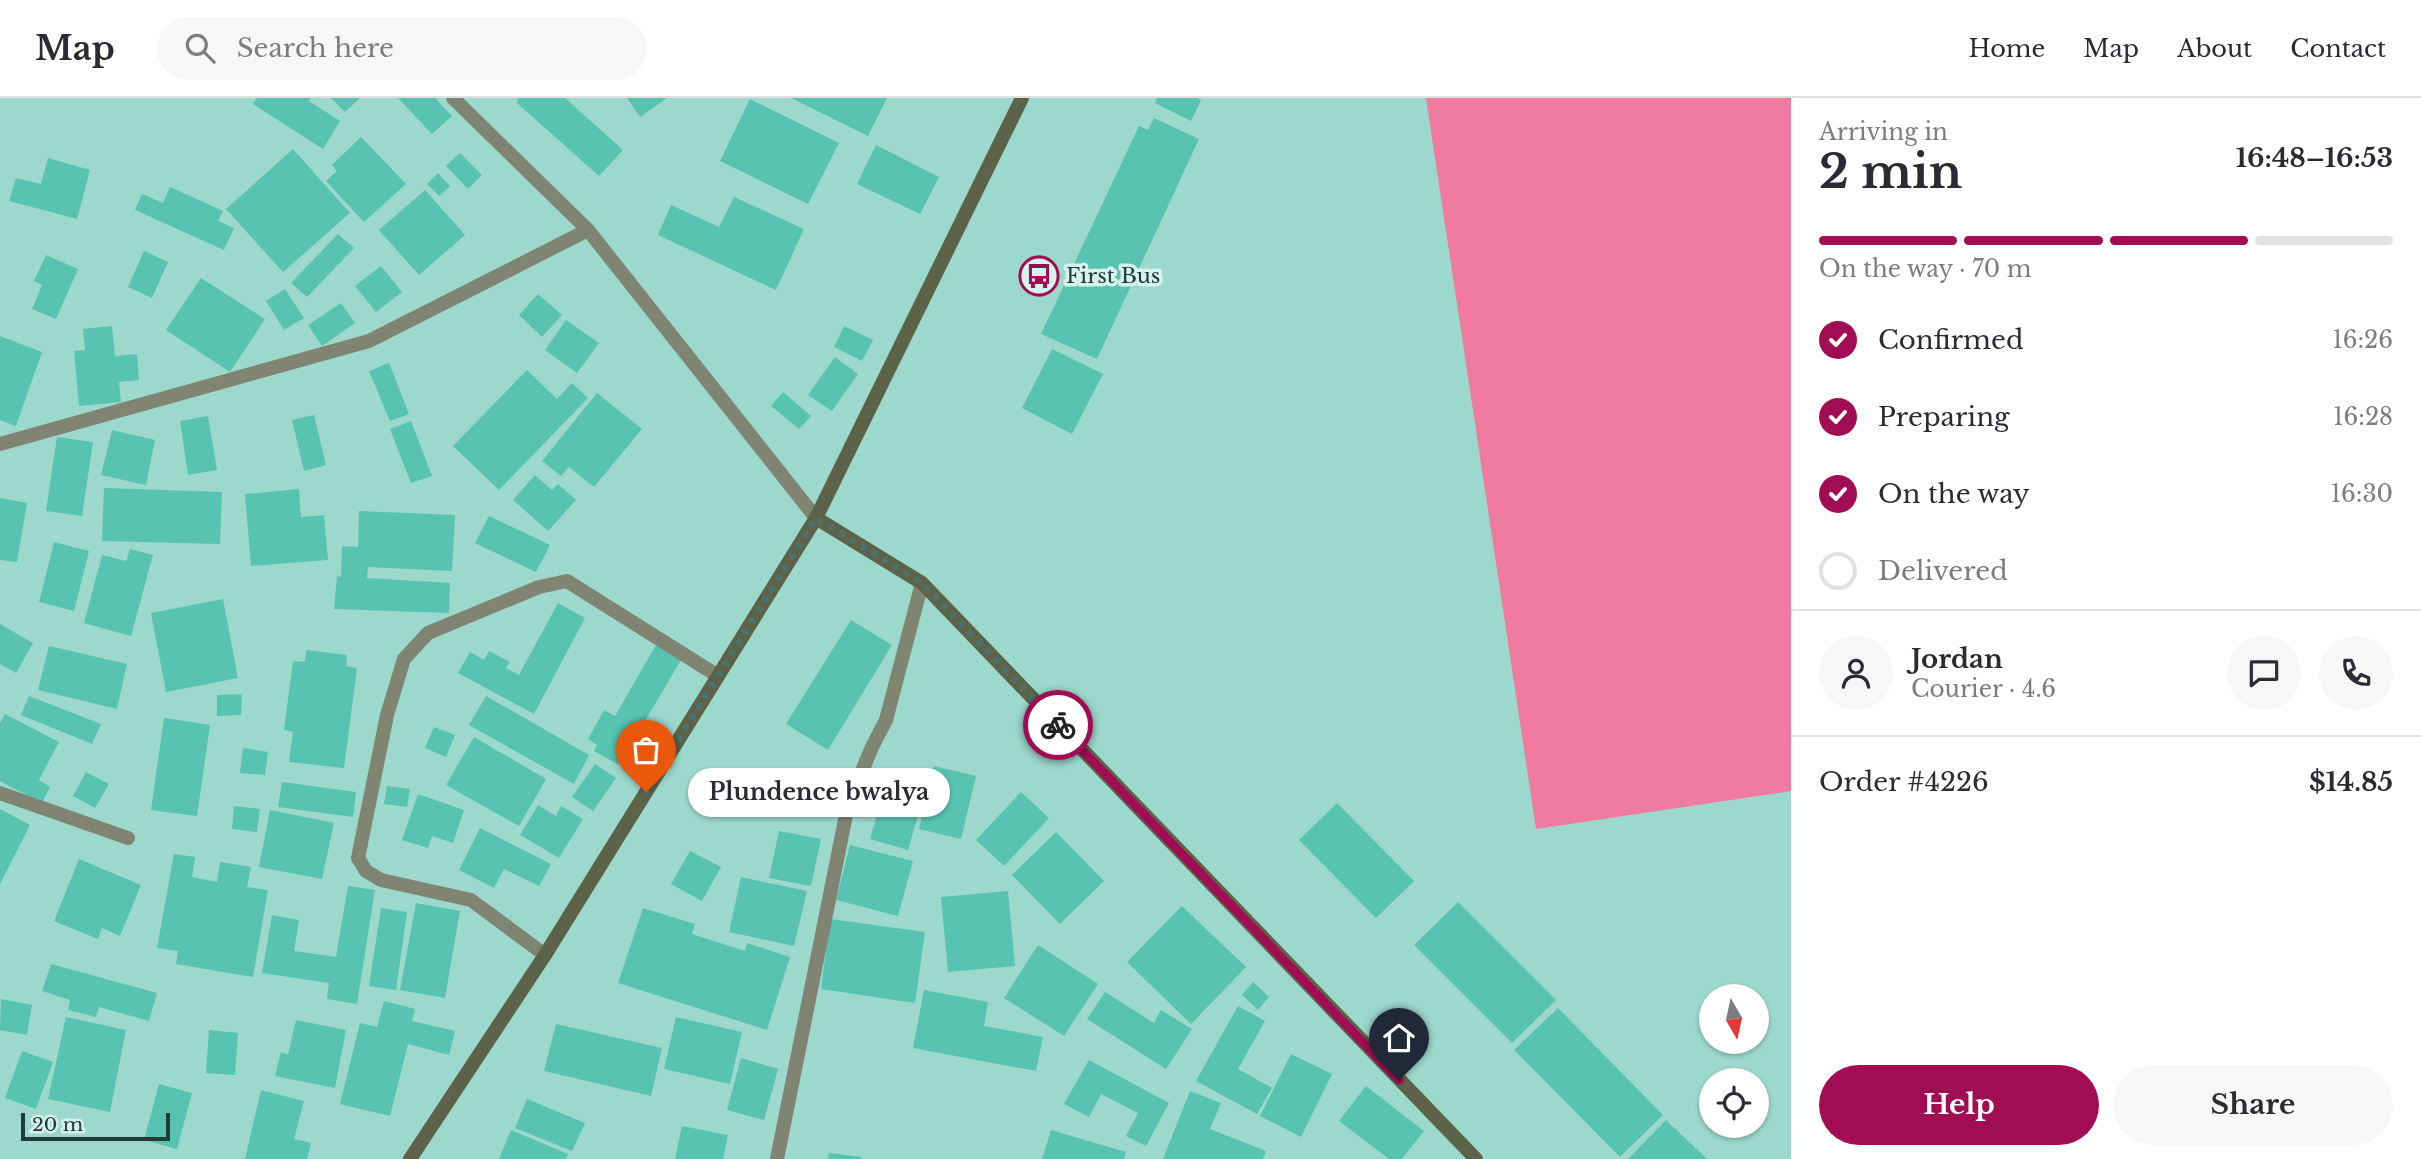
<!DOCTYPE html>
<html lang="en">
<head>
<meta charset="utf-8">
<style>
	body { margin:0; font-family:"Libre Baskerville",serif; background:#f7f7f7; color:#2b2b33; height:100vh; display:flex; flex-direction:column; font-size:26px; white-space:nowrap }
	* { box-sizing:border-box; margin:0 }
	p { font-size:23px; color:#7c7c81 }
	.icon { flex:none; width:38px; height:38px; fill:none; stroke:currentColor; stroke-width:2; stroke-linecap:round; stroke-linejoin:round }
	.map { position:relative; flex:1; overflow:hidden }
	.sheet { display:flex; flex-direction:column; background:#fff; width:630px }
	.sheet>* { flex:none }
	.needle { width:46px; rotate:171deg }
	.buttons { position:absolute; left:1699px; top:886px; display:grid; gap:14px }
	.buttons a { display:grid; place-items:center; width:70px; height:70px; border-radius:50%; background:#fff; box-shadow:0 2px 5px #0004; font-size:35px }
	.scale { position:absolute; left:21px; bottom:18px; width:149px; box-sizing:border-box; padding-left:7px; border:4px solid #233b37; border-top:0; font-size:19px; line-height:24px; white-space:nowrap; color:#233b37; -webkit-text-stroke:5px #d5f2ec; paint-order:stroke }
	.pin { position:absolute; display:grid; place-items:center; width:60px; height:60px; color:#fff; margin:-72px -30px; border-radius:50% 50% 50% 0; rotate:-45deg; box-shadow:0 0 7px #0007 }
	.pin .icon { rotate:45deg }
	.courier { position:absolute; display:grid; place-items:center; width:70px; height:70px; margin:-35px; border:5px solid #a10d53; border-radius:50%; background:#fff; color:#222; box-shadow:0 2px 9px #0007 }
	.bubble { position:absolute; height:49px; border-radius:24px; background:#fff; box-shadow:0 2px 5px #0004; font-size:23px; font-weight:700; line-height:49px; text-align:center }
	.overview em { font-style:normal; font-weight:700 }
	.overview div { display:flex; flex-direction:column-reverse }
	.overview { display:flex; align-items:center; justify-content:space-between; height:119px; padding:0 28px }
	h1 { font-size:46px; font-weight:700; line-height:52px }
	.bar { display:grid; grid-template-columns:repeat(4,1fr); gap:10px 7px; align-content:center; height:84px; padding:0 28px }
	.bar i { height:9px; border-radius:5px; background:#e1e1e2 }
	.bar .on { background:#a10d53 }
	.bar p { grid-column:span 4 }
	.line { display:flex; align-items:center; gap:18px; padding:0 28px; border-top:2px solid #e1e1e2 }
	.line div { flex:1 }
	.round { display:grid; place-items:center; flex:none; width:74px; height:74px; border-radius:37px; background:#f7f7f7 }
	ol { padding:0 28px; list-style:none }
	li { display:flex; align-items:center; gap:21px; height:77px }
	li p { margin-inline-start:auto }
	li .icon { padding:7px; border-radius:50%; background:#a10d53; color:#fff; stroke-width:4 }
	li:last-child { color:#7c7c81 }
	li i { width:38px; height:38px; border:4px solid #e1e1e2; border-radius:50% }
	.cta { display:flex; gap:14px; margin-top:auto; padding:14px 28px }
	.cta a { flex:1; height:80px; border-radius:42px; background:#a10d53; color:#fff; font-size:28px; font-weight:700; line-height:80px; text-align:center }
	.cta a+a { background:#f7f7f7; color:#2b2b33 }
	header { display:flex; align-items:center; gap:42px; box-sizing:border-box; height:98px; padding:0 35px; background:#fff; border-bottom:2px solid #e1e1e2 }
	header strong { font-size:33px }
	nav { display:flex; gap:38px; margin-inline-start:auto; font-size:24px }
	.search { width:490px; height:63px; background:#f7f7f7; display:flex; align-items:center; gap:18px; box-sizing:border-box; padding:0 24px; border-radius:38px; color:#7c7c81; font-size:26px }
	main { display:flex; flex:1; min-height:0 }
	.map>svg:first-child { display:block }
</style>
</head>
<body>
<header>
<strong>Map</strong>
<div class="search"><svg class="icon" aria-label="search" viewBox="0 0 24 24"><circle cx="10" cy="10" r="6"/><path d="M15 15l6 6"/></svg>Search here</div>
<nav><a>Home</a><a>Map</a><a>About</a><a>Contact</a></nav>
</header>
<main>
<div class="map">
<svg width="1791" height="1061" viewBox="0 0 1791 1061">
	<rect width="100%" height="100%" fill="#9dd8cc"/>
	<path fill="#f07aa0" d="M 1426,0 L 1791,0 L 1791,693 L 1536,731 Z"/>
	<g fill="#58c3b1">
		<path d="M 257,0 L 311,0 L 309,3 L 340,23 L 323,51 L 253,6 Z"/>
		<path d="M 331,0 L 360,0 L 345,14 Z"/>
		<path d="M 398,0 L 435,0 L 452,18 L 432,36 Z"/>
		<path d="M 518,0 L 565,0 L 623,52 L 599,78 L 517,5 Z"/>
		<path d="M 627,0 L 667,0 L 640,19 Z"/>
		<path d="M 791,0 L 887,0 L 868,38 Z"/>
		<path d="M 1157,0 L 1197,0 L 1201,2 L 1191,23 L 1155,5 Z"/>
		<path d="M 750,1 L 839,45 L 808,106 L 720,63 Z"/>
		<path d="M 1154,20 L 1199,41 L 1097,261 L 1041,236 L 1139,28 L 1148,32 Z"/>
		<path d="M 361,39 L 406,86 L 364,124 L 326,83 L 337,73 L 332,67 Z"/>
		<path d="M 876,47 L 939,79 L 920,116 L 857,86 Z"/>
		<path d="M 293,51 L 350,115 L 283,174 L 226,111 Z"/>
		<path d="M 460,55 L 482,77 L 468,91 L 446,68 Z"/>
		<path d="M 48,60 L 90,72 L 77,121 L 9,103 L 16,80 L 41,86 Z"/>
		<path d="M 438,75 L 450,88 L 439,98 L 427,86 Z"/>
		<path d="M 170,89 L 223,113 L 218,123 L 234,130 L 224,152 L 135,112 L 142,96 L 163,105 Z"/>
		<path d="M 425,92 L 465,137 L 419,177 L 379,132 Z"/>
		<path d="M 734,99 L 804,131 L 776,192 L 658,137 L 671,107 L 719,129 Z"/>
		<path d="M 338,136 L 354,150 L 307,199 L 291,185 Z"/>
		<path d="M 144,153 L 168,164 L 152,200 L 128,189 Z"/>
		<path d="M 46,157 L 78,171 L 56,221 L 32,211 L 42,187 L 34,183 Z"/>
		<path d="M 381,168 L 402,194 L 376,214 L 355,188 Z"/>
		<path d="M 201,180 L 265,221 L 230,274 L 166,232 Z"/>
		<path d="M 285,191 L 304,220 L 284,232 L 266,203 Z"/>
		<path d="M 538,196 L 562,217 L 542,239 L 519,217 Z"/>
		<path d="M 341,205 L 355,225 L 322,248 L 308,227 Z"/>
		<path d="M 566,222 L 599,245 L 577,275 L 545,252 Z"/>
		<path d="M 112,228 L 115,258 L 137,256 L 139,282 L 119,284 L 121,304 L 79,308 L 74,253 L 85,252 L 83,231 Z"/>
		<path d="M 844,228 L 873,242 L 862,263 L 834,249 Z"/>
		<path d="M 0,238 L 42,254 L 16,328 L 0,322 Z"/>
		<path d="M 1052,251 L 1103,276 L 1072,336 L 1022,310 Z"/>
		<path d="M 835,259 L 858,276 L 832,313 L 808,297 Z"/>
		<path d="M 389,265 L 409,316 L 390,323 L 369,273 Z"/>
		<path d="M 527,272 L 557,301 L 572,285 L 588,300 L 499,392 L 453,348 Z"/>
		<path d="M 783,294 L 811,318 L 799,331 L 771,308 Z"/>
		<path d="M 597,295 L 642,331 L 594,389 L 569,369 L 561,378 L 542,363 Z"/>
		<path d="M 314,317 L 326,367 L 304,373 L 292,322 Z"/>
		<path d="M 208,318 L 217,372 L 188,377 L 180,323 Z"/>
		<path d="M 411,323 L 432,378 L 411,385 L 390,331 Z"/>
		<path d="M 112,332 L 155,342 L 146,387 L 101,377 Z"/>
		<path d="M 57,339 L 93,344 L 82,418 L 46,413 Z"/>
		<path d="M 535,377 L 552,392 L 558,386 L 576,402 L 548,433 L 513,402 Z"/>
		<path d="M 104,390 L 222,394 L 220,446 L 102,443 Z"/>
		<path d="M 299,391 L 301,419 L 324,417 L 328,462 L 251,468 L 245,396 Z"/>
		<path d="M 0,400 L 27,405 L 17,464 L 0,462 Z"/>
		<path d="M 359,413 L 455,417 L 452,473 L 368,469 L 367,480 L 450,485 L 449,515 L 334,511 L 337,478 L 341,479 L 342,448 L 358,449 Z"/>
		<path d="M 489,418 L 550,447 L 536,474 L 475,445 Z"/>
		<path d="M 54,444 L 89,453 L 74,513 L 39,504 Z"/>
		<path d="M 130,451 L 153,457 L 131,538 L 84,525 L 102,457 L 126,463 Z"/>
		<path d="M 223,501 L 238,580 L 166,594 L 151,515 Z"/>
		<path d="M 558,505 L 585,520 L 534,616 L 458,575 L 470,554 L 484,562 L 489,553 L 510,564 L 506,570 L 519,577 Z"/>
		<path d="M 851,522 L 892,547 L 828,652 L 786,626 Z"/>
		<path d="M 0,526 L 33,545 L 16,575 L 0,566 Z"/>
		<path d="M 656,547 L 681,562 L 619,667 L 594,653 L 597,647 L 588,641 L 604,612 L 615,618 Z"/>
		<path d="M 49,548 L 127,566 L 117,611 L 38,592 Z"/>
		<path d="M 306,552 L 347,557 L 346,568 L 357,570 L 344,670 L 289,664 L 293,634 L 284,632 L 293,563 L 305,564 Z"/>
		<path d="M 242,596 L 241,617 L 217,618 L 217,597 Z"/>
		<path d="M 29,598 L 101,626 L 92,646 L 21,617 Z"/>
		<path d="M 486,598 L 589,657 L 574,686 L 469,627 Z"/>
		<path d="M 5,616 L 59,644 L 39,682 L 50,689 L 42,705 L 0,683 L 0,625 Z"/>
		<path d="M 164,620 L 210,627 L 197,718 L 151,712 Z"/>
		<path d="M 434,629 L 455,637 L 446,659 L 425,650 Z"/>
		<path d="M 474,639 L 546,681 L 519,728 L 446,687 Z"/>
		<path d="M 243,650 L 268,654 L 265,677 L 240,675 Z"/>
		<path d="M 595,666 L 616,680 L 593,713 L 572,699 Z"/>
		<path d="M 934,668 L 976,678 L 961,741 L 919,731 Z"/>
		<path d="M 86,674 L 109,686 L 95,710 L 73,698 Z"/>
		<path d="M 282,684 L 356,694 L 353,719 L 278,709 Z"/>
		<path d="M 387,688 L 410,691 L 407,709 L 384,706 Z"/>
		<path d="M 884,693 L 922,704 L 908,752 L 870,741 Z"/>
		<path d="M 1021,694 L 1049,720 L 1004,768 L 976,742 Z"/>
		<path d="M 418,696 L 464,712 L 453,745 L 432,738 L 428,750 L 402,742 Z"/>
		<path d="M 1337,705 L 1414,783 L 1376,820 L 1299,742 Z"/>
		<path d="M 538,707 L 556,718 L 561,708 L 583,721 L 559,760 L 520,737 Z"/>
		<path d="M 234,708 L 260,711 L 257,734 L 232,731 Z"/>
		<path d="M 0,711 L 30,727 L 0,786 Z"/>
		<path d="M 270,712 L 334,725 L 322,781 L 259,769 Z"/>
		<path d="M 480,730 L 551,766 L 539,788 L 504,771 L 494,790 L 459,772 Z"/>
		<path d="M 779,733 L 821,741 L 811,788 L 769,780 Z"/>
		<path d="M 1056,734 L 1104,783 L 1060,826 L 1012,777 Z"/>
		<path d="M 850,747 L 913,763 L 898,818 L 836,802 Z"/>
		<path d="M 690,753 L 721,769 L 702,803 L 671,786 Z"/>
		<path d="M 174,756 L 195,759 L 192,779 L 217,784 L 220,764 L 251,769 L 247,789 L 268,792 L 253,879 L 176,866 L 178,853 L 157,850 Z"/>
		<path d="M 79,761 L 141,787 L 120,838 L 102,830 L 98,841 L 54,823 Z"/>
		<path d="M 741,779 L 807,793 L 794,848 L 729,834 Z"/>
		<path d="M 348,788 L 375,792 L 357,906 L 327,901 L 329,885 L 262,875 L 272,817 L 299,822 L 294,853 L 336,859 Z"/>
		<path d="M 1008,793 L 1015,868 L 948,874 L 941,799 Z"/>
		<path d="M 1458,804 L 1556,902 L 1512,945 L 1414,847 Z"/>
		<path d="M 416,805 L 460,813 L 445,900 L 400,892 Z"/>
		<path d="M 1182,808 L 1246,869 L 1191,926 L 1127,864 Z"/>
		<path d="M 381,810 L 407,814 L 396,892 L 369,888 Z"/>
		<path d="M 643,810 L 695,826 L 692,836 L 745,853 L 747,845 L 790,859 L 767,932 L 618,885 Z"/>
		<path d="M 830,821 L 925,834 L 915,905 L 821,891 Z"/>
		<path d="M 1038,847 L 1098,886 L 1064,938 L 1004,900 Z"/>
		<path d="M 51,866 L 157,895 L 149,923 L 99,909 L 96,919 L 68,912 L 70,902 L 42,893 Z"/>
		<path d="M 1253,884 L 1269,899 L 1258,912 L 1242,897 Z"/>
		<path d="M 924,892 L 988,904 L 984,928 L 1043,939 L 1036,973 L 913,950 Z"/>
		<path d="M 1105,894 L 1154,925 L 1161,912 L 1192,931 L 1166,971 L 1087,921 Z"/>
		<path d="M 1,901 L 32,907 L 27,937 L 0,932 Z"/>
		<path d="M 384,903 L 415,911 L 412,923 L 455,933 L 449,957 L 408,946 L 390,1018 L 340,1006 L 360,925 L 377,929 Z"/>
		<path d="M 1238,908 L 1265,923 L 1238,971 L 1272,990 L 1257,1016 L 1196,983 Z"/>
		<path d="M 1558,910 L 1663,1017 L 1620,1059 L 1514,952 Z"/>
		<path d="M 66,919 L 126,932 L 110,1014 L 48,1001 Z"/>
		<path d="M 676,919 L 742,934 L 730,986 L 664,971 Z"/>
		<path d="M 296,922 L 346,932 L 335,990 L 275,978 L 281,954 L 288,957 Z"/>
		<path d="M 556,926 L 662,950 L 651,998 L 544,973 Z"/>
		<path d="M 209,932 L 238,935 L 235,977 L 206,975 Z"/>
		<path d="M 22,953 L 53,964 L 36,1011 L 5,1000 Z"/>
		<path d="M 1291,956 L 1332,976 L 1301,1039 L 1260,1018 Z"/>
		<path d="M 741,960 L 778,971 L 764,1022 L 727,1012 Z"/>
		<path d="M 1089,962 L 1169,1005 L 1146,1048 L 1126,1038 L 1138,1015 L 1101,996 L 1089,1019 L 1064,1006 Z"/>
		<path d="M 159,986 L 192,995 L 177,1051 L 144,1042 Z"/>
		<path d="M 1366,988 L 1424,1033 L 1402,1061 L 1389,1061 L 1339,1023 Z"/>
		<path d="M 261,992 L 304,1003 L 294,1041 L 311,1045 L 307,1061 L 245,1061 Z"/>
		<path d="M 1190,993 L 1221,1005 L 1210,1031 L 1266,1053 L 1263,1061 L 1163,1061 Z"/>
		<path d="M 527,1001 L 585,1025 L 572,1053 L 515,1030 Z"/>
		<path d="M 1666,1022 L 1707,1061 L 1628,1061 Z"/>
		<path d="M 682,1028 L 728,1037 L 723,1061 L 675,1061 Z"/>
		<path d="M 511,1032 L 568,1056 L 566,1061 L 499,1061 Z"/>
		<path d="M 1051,1032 L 1126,1054 L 1124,1061 L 1042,1061 Z"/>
		<path d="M 829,1055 L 861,1059 L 861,1061 L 828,1061 Z"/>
	</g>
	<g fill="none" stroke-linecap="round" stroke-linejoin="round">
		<g stroke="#7f8572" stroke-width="14">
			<path d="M 453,0 L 588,132 L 816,420"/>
			<path d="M 0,346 L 369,243 L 588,132"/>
			<path d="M 0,695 L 128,740"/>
			<path d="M 545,857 L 471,802 L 381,782 L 366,773 L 358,760 L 387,617 L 404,561 L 428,535 L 539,489 L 567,483 L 718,578"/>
			<path d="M 777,1061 L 848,707 L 872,649 L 886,622 L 922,485"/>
		</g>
		<g stroke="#5c6349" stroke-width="14">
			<path d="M 816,420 L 922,485 L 1476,1061"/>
			<path d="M 410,1061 L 545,857 L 816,420 L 1022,0"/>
		</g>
	</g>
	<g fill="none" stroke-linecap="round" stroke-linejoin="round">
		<path stroke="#4e726b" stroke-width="7" stroke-dasharray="0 12.6" d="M 646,694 L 816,420 L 922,485 L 1058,627"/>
		<path stroke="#a10d53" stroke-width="9" d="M 1058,627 L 1399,982"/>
	</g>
	<defs>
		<g id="bus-ring" transform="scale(2.0125)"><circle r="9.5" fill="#d5f2ec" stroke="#a10d53" stroke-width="1.5"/><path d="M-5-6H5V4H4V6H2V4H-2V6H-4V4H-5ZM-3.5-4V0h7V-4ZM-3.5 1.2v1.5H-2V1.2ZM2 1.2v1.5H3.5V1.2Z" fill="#a10d53"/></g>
	</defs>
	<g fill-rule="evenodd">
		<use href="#bus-ring" x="1039" y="178"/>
	</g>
	<g text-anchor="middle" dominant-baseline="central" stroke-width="7" stroke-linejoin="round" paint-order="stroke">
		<g font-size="21" fill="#233b37" stroke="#d5f2ec" text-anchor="start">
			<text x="1066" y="178">First Bus</text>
		</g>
	</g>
</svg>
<div class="buttons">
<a><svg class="needle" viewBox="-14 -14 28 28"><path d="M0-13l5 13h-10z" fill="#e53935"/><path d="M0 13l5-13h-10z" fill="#7c7c81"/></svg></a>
<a><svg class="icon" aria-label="locate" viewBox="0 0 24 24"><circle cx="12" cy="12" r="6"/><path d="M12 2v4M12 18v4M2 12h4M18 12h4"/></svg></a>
</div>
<div class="scale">20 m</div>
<div class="pin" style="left:646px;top:694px;background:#ea580c"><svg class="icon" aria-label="bag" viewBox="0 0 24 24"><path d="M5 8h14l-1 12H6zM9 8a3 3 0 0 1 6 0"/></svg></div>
<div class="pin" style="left:1399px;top:982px;background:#1f2937"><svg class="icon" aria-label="home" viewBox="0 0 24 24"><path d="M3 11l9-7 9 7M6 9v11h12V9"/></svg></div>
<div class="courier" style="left:1058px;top:627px"><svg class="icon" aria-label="bike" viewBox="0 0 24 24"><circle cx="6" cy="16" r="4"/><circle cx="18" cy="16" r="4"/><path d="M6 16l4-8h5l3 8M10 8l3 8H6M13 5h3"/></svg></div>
<div class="bubble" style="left:688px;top:670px;width:262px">Plundence bwalya</div>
</div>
<section class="sheet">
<div class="overview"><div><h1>2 min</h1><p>Arriving in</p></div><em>16:48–16:53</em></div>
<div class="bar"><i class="on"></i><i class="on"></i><i class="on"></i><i></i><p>On the way · 70 m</p></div>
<ol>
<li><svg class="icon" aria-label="check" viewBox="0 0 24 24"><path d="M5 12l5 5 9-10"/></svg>Confirmed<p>16:26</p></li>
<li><svg class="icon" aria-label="check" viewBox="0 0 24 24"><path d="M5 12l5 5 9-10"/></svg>Preparing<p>16:28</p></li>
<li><svg class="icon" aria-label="check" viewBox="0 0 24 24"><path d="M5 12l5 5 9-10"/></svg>On the way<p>16:30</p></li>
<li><i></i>Delivered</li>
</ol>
<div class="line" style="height:126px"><a class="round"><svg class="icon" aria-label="person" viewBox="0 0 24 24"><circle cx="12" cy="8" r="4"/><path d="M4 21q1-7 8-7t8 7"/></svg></a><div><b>Jordan</b><p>Courier · 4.6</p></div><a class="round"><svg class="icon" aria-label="chat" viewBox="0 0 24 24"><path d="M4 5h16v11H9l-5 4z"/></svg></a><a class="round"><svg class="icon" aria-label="phone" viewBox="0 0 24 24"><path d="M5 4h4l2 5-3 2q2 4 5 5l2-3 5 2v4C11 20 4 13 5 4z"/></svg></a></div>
<div class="line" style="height:91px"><div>Order #4226</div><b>$14.85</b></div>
<div class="cta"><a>Help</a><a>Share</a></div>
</section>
</main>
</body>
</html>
